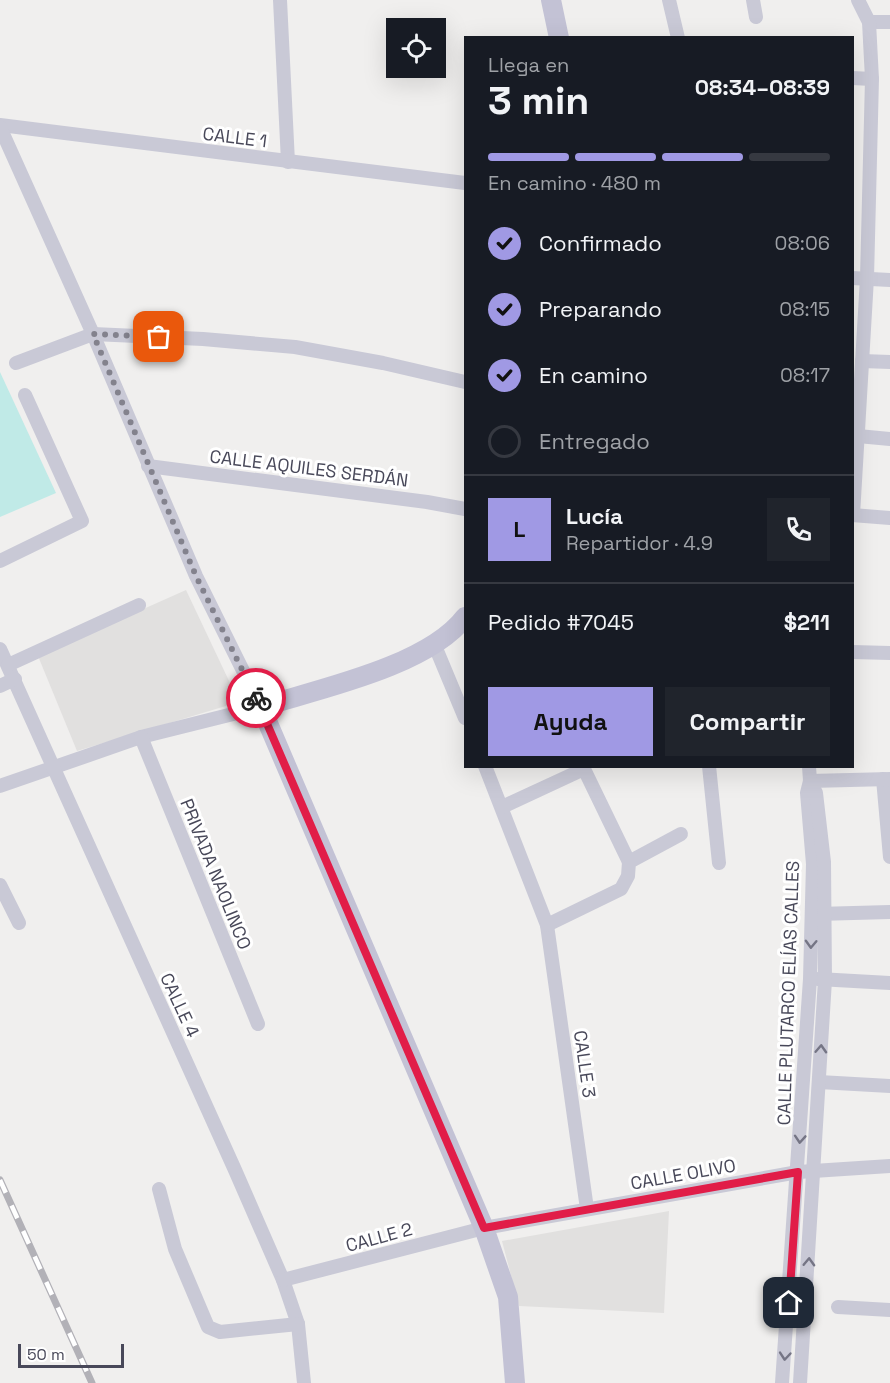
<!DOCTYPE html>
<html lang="es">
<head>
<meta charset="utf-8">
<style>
	body { margin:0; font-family:"Space Grotesk",sans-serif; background:#20242c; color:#f1f3f6; height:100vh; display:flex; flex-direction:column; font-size:22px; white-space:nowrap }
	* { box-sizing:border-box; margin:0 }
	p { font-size:20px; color:#9ea1a6 }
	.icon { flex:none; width:33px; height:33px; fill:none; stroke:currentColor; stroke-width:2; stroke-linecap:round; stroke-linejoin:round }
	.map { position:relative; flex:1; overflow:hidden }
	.panel { position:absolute; left:464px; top:36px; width:390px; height:732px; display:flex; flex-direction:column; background:#171b24; border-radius:0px; box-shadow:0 6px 24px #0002 }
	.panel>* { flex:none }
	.buttons { position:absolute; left:386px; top:18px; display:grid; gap:12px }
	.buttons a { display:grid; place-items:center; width:60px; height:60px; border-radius:0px; background:#171b24; box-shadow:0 6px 24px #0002; font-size:30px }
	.scale { position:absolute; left:18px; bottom:15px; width:106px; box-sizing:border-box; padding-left:6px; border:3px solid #484859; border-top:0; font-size:16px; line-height:21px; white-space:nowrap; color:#484859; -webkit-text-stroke:4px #fff; paint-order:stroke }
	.pin { position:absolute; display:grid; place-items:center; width:51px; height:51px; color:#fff; margin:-26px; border-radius:12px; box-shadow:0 3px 9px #0006 }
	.courier { position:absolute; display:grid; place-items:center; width:60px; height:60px; margin:-30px; border:4px solid #e11d48; border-radius:50%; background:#fff; color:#222; box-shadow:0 2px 8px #0007 }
	.headline em { font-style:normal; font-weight:600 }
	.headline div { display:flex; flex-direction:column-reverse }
	.headline { display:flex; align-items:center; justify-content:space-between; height:102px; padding:0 24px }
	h1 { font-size:39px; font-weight:600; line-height:45px }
	.bar { display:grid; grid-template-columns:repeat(4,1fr); gap:9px 6px; align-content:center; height:72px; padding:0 24px }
	.bar i { height:8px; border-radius:4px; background:#363941 }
	.bar .on { background:#a099e4 }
	.bar p { grid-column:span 4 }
	.line { display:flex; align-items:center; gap:15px; padding:0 24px; border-top:2px solid #363941 }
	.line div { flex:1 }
	.round { display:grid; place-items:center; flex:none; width:63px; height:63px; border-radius:0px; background:#20242c }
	ol { padding:0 24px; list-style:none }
	li { display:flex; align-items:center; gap:18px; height:66px }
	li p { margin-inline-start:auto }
	li .icon { padding:6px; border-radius:50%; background:#a099e4; color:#111; stroke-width:4 }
	li:last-child { color:#9ea1a6 }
	li i { width:33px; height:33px; border:3px solid #363941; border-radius:50% }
	.action { display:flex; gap:12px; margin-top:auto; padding:12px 24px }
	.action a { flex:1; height:69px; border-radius:0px; background:#a099e4; color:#111; font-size:24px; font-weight:600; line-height:69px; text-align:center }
	.action a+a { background:#20242c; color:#f1f3f6 }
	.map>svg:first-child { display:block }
</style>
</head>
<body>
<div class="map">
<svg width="890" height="1383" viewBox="0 0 890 1383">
	<rect width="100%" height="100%" fill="#f0efee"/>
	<g fill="#e1e0df">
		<path d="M 186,590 L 239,702 L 77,751 L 38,656 Z"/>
		<path d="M 669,1211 L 664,1313 L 519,1306 L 502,1241 Z"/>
	</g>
	<path fill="#c0eae7" d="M 0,372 L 56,493 L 0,517 Z"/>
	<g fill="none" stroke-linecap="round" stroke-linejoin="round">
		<g stroke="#c9c9d6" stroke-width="14">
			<path d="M 280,0 L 288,162"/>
			<path d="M 669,0 L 678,38"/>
			<path d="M 753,0 L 756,17"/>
			<path d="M 869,22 L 890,22"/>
			<path d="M 852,78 L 872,79"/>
			<path d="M 0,125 L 465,183"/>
			<path d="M 0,127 L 93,334 L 196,576 L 261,707 L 141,737 L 0,786"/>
			<path d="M 852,278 L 890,280"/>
			<path d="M 862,361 L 890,362"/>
			<path d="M 16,363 L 93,334 L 203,339 L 295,347 L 383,363 L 465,382"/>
			<path d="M 858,436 L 890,439"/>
			<path d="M 148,466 L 427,502 L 465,509"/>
			<path d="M 852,515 L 890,518"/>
			<path d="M 853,515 L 867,278 L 872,79 L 869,22 L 858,0"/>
			<path d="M 0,561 L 82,521 L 25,395"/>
			<path d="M 435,646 L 465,718"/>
			<path d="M 0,649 L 235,1170 L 283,1280 L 298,1324 L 304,1383"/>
			<path d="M 852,652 L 890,653"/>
			<path d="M 8,665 L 139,605"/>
			<path d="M 0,686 L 15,679"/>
			<path d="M 141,737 L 258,1024"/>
			<path d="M 485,766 L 547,925 L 587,1209"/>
			<path d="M 709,766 L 719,863"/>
			<path d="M 883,779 L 890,857"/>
			<path d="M 810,781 L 890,779"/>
			<path d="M 502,807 L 584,769 L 629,862"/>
			<path d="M 0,885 L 19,923"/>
			<path d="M 817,914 L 890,912"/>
			<path d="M 547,925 L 621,889 L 628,876 L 629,862 L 681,834"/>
			<path d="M 818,979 L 890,983"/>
			<path d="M 819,1082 L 890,1086"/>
			<path d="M 159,1189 L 175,1249 L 208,1327 L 220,1332 L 298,1324"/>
			<path d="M 283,1280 L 484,1228 L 798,1172 L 890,1166"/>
			<path d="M 838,1307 L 890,1310"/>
			<path d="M 782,1383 L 810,979 L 813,864 L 807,793 L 810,781 L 809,766"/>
			<path d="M 800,1383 L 825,980 L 824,862 L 816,793 L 810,781"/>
		</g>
		<g stroke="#c3c2d5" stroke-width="20">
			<path d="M 551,0 L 559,38"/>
			<path d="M 465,617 C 428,666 319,689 261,707 L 484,1228 L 508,1297 L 515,1383"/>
		</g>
		<g stroke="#b2b1b7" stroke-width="7">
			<path id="rail" d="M 0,1180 L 92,1383"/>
		</g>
		<use href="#rail" stroke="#fff" stroke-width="4.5" stroke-dasharray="14" stroke-linecap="butt"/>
	</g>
	<defs><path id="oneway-chevron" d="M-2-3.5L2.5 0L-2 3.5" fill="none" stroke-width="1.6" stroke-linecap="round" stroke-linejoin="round" transform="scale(1.5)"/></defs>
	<g stroke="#757585">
		<use href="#oneway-chevron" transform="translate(811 944) rotate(92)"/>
		<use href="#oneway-chevron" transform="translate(821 1049) rotate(-87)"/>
		<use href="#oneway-chevron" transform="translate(800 1139) rotate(94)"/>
		<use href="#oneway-chevron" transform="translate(809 1262) rotate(-88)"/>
		<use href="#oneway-chevron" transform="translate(785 1356) rotate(95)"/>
	</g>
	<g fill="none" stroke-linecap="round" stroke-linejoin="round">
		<path stroke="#83828d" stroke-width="6" stroke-dasharray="0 10.8" d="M 159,337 L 93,334 L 196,576 L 256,698"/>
		<path stroke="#e11d48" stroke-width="8" d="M 256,698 L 484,1228 L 798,1172 L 789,1303"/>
	</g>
	<g text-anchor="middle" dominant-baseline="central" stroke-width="6" stroke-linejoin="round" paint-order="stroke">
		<g font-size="18" fill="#484859" stroke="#fff">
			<text transform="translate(235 137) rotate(7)">CALLE 1</text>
			<text transform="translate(309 468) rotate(7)">CALLE AQUILES SERDÁN</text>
			<text transform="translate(216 874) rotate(68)">PRIVADA NAOLINCO</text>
			<text transform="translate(788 993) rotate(-88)">CALLE PLUTARCO ELÍAS CALLES</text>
			<text transform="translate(180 1005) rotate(65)">CALLE 4</text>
			<text transform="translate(585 1064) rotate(82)">CALLE 3</text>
			<text transform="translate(683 1174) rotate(-10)">CALLE OLIVO</text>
			<text transform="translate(379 1237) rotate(-15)">CALLE 2</text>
		</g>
	</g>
</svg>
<div class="buttons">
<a><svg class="icon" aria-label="locate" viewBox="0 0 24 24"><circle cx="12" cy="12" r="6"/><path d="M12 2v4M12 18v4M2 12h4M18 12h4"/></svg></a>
</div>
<div class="scale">50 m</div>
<div class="pin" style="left:159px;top:337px;background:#ea580c"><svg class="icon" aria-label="bag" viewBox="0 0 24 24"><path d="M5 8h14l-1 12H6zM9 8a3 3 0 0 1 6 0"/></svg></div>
<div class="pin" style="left:789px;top:1303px;background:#1f2937"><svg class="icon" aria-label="home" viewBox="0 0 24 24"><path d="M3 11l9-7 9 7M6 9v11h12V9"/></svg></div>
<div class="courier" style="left:256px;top:698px"><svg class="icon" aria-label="bike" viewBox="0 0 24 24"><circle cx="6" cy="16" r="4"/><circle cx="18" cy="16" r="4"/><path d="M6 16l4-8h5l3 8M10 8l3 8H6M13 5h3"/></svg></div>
<section class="panel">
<div class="headline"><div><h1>3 min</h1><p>Llega en</p></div><em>08:34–08:39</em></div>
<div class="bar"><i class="on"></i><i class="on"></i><i class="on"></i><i></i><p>En camino · 480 m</p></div>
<ol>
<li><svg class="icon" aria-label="check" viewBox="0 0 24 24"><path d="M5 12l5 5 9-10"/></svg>Confirmado<p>08:06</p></li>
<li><svg class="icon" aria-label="check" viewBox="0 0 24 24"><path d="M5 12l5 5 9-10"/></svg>Preparando<p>08:15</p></li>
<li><svg class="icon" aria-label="check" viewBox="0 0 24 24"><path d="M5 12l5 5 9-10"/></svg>En camino<p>08:17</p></li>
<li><i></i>Entregado</li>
</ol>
<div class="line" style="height:108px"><b class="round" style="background:#a099e4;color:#111">L</b><div><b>Lucía</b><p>Repartidor · 4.9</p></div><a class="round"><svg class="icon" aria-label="phone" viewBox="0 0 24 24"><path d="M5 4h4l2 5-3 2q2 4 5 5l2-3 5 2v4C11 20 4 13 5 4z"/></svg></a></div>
<div class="line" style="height:78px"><div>Pedido #7045</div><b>$211</b></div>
<div class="action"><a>Ayuda</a><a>Compartir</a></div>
</section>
</div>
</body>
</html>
